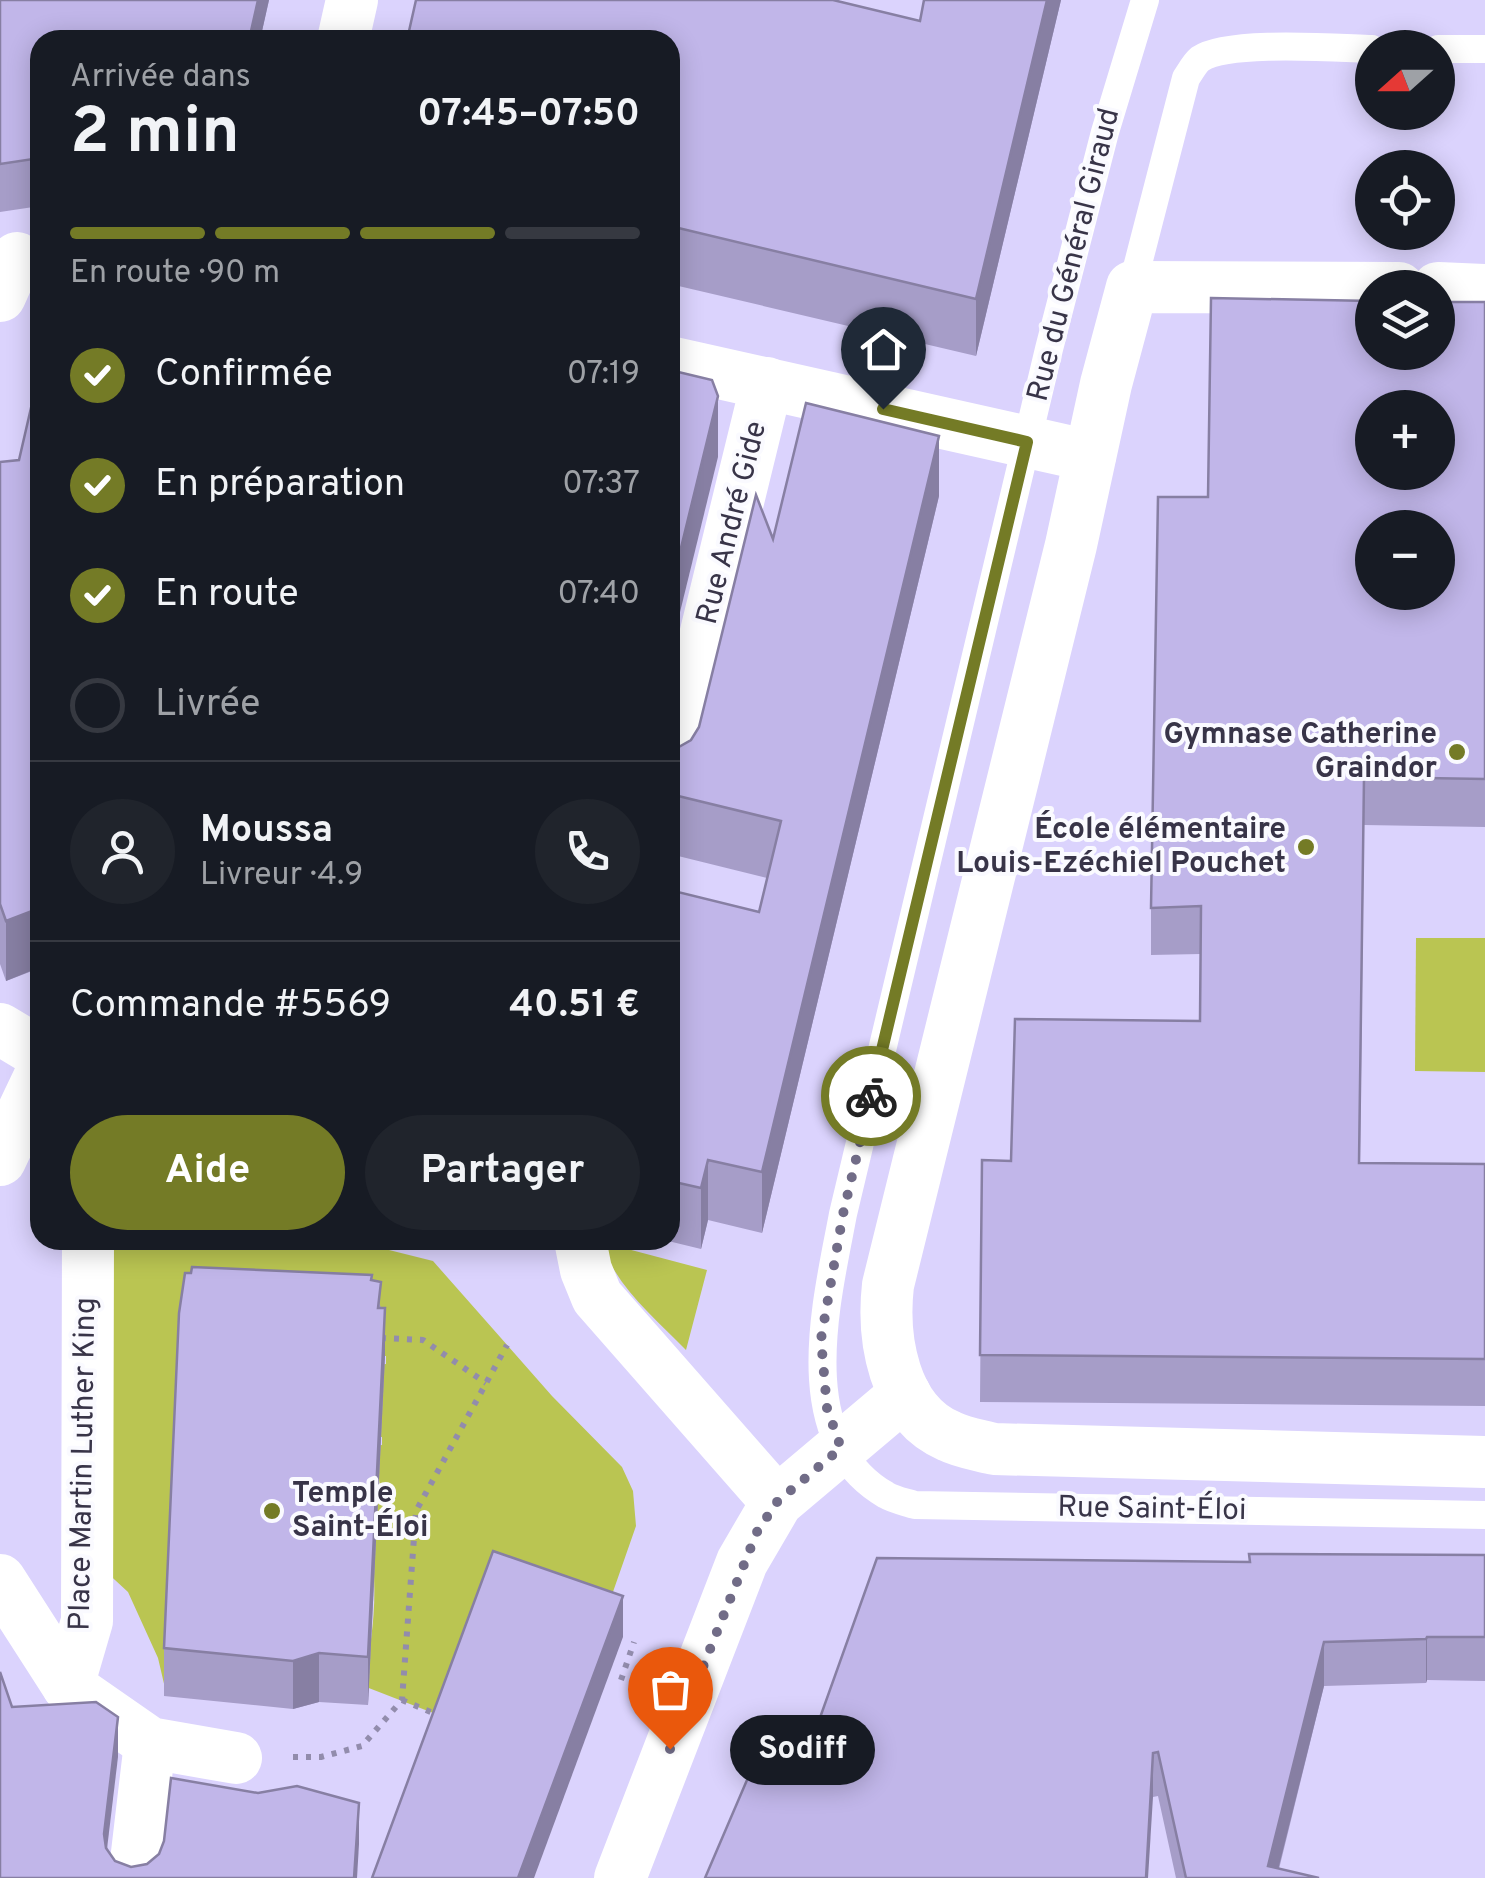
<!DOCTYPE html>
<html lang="fr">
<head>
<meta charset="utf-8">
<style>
	body { margin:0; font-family:Overpass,sans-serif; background:#20242c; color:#f1f3f6; height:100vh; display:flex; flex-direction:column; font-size:38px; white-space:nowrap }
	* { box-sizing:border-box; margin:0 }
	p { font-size:32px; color:#9ea1a6 }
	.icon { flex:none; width:55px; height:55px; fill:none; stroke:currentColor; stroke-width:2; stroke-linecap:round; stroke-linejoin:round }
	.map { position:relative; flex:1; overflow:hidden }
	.side { position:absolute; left:30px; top:30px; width:650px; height:1220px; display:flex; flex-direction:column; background:#171b24; border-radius:30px; box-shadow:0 5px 25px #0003 }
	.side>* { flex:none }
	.needle { width:65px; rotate:249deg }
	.fabs { position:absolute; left:1355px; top:30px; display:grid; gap:20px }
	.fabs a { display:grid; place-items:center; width:100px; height:100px; border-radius:50%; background:#171b24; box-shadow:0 5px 25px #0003; font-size:50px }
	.pin { position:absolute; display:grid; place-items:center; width:85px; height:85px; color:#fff; margin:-102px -42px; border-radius:50% 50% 50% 0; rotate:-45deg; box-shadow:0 0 10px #0007 }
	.pin .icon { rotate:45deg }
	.courier { position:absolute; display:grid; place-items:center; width:100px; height:100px; margin:-50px; border:8px solid #747b26; border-radius:50%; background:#fff; color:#222; box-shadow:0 2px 12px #0007 }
	.bubble { position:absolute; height:70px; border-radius:35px; background:#171b24; box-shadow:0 5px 25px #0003; font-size:32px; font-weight:700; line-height:70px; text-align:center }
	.headline em { font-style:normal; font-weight:700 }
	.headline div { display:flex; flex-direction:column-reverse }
	.headline { display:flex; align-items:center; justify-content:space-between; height:170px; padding:0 40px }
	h1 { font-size:65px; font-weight:700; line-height:75px }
	.bar { display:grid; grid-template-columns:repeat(4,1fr); gap:15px 10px; align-content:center; height:120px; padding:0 40px }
	.bar i { height:12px; border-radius:8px; background:#363941 }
	.bar .on { background:#747b26 }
	.bar p { grid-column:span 4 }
	.line { display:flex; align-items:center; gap:25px; padding:0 40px; border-top:2px solid #363941 }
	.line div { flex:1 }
	.round { display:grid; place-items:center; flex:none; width:105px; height:105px; border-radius:52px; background:#20242c }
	ol { padding:0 40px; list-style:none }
	li { display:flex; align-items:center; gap:30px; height:110px }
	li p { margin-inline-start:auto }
	li .icon { padding:10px; border-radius:50%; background:#747b26; color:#fff; stroke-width:4 }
	li:last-child { color:#9ea1a6 }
	li i { width:55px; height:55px; border:5px solid #363941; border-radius:50% }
	.button { display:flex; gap:20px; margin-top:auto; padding:20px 40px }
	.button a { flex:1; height:115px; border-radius:60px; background:#747b26; color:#fff; font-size:40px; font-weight:700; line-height:115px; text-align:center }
	.button a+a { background:#20242c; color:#f1f3f6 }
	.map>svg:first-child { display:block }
</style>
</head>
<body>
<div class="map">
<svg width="1485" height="1878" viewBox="0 0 1485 1878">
	<rect width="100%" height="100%" fill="#dbd3fd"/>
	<g fill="#bac552">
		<path d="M 1416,938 L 1485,938 L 1485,1072 L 1415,1071 Z"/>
		<path d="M 104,1240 L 349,1240 L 433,1261 L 552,1396 L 622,1467 L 633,1491 L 636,1526 L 600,1629 L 446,1718 L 361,1685 C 376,1635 378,1580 369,1528 L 377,1529 L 371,1488 L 380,1487 L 379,1479 L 370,1479 L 373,1446 L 382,1445 L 382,1437 L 372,1436 L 383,1396 L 374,1397 L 376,1365 L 386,1364 L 386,1356 L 376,1356 L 165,1688 L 158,1658 L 128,1592 L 102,1568 Z"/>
		<path d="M 601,1242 L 707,1270 L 686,1350 C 654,1317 616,1287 601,1242 Z"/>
	</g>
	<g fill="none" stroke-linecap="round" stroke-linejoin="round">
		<g stroke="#928cac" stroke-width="6" stroke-dasharray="5 8" stroke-linecap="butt">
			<path d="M 381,1338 L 423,1340 L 486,1383"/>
			<path d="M 621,1680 L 634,1642"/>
			<path d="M 402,1700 L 438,1715"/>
			<path d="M 293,1757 L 321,1757 L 362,1746 L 402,1700 L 416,1511 L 507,1345"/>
		</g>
		<g stroke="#fff" stroke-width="28">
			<path d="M 1145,0 L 1105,132 L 1049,349 L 843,1214 C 827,1300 790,1440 886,1495 C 894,1500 906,1502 915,1505 L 1485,1515"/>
			<path d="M 1438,49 L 1485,49"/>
			<path d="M 1132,287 L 1186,78 C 1190,72 1195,63 1200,59 C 1227,40 1336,48 1372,49"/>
		</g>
		<g stroke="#fff" stroke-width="52">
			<path d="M 343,40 L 352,0"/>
			<path d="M 1399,288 L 1132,287 L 1106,384 L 1071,545 L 888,1285 C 882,1338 893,1412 949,1436 C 963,1443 979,1445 994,1449 L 1485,1462"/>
			<path d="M 1438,288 L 1485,290"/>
			<path d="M 0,296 L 17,258"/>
			<path d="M 670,362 L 1090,456"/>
			<path d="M 670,779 L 767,383"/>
			<path d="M 0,1029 L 40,1053"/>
			<path d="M 0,1160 L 40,1076"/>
			<path d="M 580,1240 L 586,1270 L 597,1297 L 777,1502"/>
			<path d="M 0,1580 L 68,1686 L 150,1743 L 236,1758"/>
			<path d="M 68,1686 L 87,1621 L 88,1240"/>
			<path d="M 134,1878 L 150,1743"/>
			<path d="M 620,1878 L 742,1562 L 777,1502 L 905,1394"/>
		</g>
	</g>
	<g fill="#a69dc8">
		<path d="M 0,0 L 269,0 L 260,40 L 40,40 L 40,206 L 0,212 Z"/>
		<path d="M 924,0 L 1061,0 L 976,356 L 670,284 L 670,40 L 920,21 Z"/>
		<path d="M 1485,302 L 1485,827 L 1364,825 L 1360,1163 L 1485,1164 L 1485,1406 L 980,1402 L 982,1160 L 1011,1161 L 1200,1021 L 1200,954 L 1151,955 L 1151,908 L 1208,497 Z"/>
		<path d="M 40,407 L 40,968 L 6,981 L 0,964 L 0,462 L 19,460 Z"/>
		<path d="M 939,496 L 762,1233 L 708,1220 L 701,1249 L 664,1240 L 670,1240 L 670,890 L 759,912 L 767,878 L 670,854 L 670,748 L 677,748 L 691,740 L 699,727 L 773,539 Z"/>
		<path d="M 372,1280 L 381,1308 L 385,1356 L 368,1705 L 319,1702 L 293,1709 L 164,1696 L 164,1648 Z"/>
		<path d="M 1485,1555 L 1485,1681 L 1427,1680 L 1426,1683 L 1324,1686 L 1279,1869 L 1319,1878 L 1176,1878 L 1158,1796 L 1153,1797 L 816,1729 L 1249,1562 Z"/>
	</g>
	<g fill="#877fa3">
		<path d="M 258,0 L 269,0 L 260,40 L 249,40 Z"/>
		<path d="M 1047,0 L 1061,0 L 976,356 L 976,299 Z"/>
		<path d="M 718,396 L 718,457 L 670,653 L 670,593 Z"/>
		<path d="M 939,436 L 939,496 L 762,1233 L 762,1172 Z"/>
		<path d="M 38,907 L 38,968 L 6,981 L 6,921 Z"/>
		<path d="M 708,1160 L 708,1220 L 701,1249 L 701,1188 Z"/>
		<path d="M 385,1308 L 385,1356 L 368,1705 L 368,1657 Z"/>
		<path d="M 623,1596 L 623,1637 L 534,1878 L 518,1878 Z"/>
		<path d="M 1427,1637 L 1427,1680 L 1426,1683 L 1426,1639 Z"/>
		<path d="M 1324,1642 L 1324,1686 L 1276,1878 L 1268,1866 Z"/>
		<path d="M 319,1653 L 319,1702 L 293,1709 L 293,1661 Z"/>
		<path d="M 118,1717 L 118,1757 L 104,1874 L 104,1834 Z"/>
		<path d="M 1153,1753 L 1153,1797 L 1148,1878 L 1146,1878 Z"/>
		<path d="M 359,1803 L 359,1844 L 357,1878 L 354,1878 Z"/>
	</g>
	<g fill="#c1b6e9" stroke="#877fa3" stroke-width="2.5" fill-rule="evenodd">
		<path d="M 0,0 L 258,0 L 249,40 L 40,40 L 40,158 L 0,164 Z"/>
		<path d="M 416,0 L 833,0 L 920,21 L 924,0 L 1047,0 L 976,299 L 670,226 L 670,40 L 407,40 Z"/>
		<path d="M 1211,298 L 1372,301 L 1372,352 L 1438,352 L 1438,302 L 1485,302 L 1485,779 L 1364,777 L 1359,1163 L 1485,1164 L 1485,1359 L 980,1355 L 982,1160 L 1011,1161 L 1015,1019 L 1200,1021 L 1201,906 L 1151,908 L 1158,497 L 1208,497 ZM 1372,408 L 1438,408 L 1438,472 L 1372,472 ZM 1372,528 L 1438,528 L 1438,592 L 1372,592 Z"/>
		<path d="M 670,370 L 712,380 L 718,396 L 670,593 Z"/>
		<path d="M 806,403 L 939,436 L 762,1172 L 708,1160 L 701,1188 L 670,1181 L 670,890 L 759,912 L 781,821 L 670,794 L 670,748 L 677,748 L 691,740 L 699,727 L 756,495 L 773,539 Z"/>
		<path d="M 40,407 L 40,908 L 6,921 L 0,904 L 0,462 L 19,460 L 31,408 Z"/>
		<path d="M 192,1267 L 372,1275 L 371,1280 L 381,1282 L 378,1308 L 385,1308 L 368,1657 L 319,1653 L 293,1661 L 164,1648 L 179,1313 L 185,1273 L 191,1273 Z"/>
		<path d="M 493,1551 L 623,1596 L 518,1878 L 372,1878 Z"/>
		<path d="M 1249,1554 L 1485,1555 L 1485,1637 L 1427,1637 L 1426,1639 L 1324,1642 L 1268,1866 L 1319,1878 L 1186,1878 L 1158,1752 L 1153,1753 L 1146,1878 L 705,1878 L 774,1717 L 816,1729 L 877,1558 L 1250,1562 Z"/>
		<path d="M 0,1672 L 12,1707 L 96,1702 L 118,1717 L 104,1834 L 106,1848 L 115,1861 L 131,1867 L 147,1864 L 159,1854 L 164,1841 L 171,1778 L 258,1793 L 297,1786 L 359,1803 L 354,1878 L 0,1878 Z"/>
	</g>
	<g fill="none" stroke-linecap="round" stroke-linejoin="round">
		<path stroke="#716c87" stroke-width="10" stroke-dasharray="0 18" d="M 670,1749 L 757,1532 L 777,1502 L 841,1448 L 827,1408 L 821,1339 L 843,1214 L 871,1096"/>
		<path stroke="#747b26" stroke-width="12" d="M 871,1096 L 1027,442 L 883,409"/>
	</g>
	<g fill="#747b26" stroke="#fafaff" stroke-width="4">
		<circle cx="1457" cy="752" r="10"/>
		<circle cx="1306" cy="847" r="10"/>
		<circle cx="272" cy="1511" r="10"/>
	</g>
	<g text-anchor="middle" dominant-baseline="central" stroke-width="8" stroke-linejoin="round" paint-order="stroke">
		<g font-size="30" fill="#383448" stroke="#fafaff">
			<text transform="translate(1075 255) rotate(-76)">Rue du Général Giraud</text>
			<text transform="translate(733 523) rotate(-76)">Rue André Gide</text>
			<text transform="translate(84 1464) rotate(-89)">Place Martin Luther King</text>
			<text transform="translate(1152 1510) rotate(1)">Rue Saint-Éloi</text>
		</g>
		<g font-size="30" font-weight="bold" fill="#383448" stroke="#fafaff" text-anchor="end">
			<text x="1437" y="735">Gymnase Catherine<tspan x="1437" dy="34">Graindor</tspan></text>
			<text x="1286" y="830">École élémentaire<tspan x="1286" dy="34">Louis-Ezéchiel Pouchet</tspan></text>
			<text x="292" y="1494" text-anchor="start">Temple<tspan x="292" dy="34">Saint-Éloi</tspan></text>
		</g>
	</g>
</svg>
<div class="fabs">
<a><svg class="needle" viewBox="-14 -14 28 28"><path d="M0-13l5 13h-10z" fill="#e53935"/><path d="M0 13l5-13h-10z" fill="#9ea1a6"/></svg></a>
<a><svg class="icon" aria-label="locate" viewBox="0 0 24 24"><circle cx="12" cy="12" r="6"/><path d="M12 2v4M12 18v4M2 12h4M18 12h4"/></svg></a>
<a><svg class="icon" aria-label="layers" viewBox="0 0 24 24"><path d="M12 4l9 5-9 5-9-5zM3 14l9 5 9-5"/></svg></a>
<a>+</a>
<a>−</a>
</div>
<div class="pin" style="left:670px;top:1749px;background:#ea580c"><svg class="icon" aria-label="bag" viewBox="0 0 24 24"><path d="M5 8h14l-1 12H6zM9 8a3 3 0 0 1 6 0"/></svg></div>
<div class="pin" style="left:883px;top:409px;background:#1f2937"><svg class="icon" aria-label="home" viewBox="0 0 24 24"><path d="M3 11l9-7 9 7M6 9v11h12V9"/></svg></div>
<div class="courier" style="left:871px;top:1096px"><svg class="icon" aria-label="bike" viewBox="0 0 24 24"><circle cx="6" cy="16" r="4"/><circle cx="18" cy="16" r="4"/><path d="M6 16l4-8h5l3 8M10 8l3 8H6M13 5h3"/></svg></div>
<div class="bubble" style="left:730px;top:1715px;width:145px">Sodiff</div>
<section class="side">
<div class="headline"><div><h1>2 min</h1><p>Arrivée dans</p></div><em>07:45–07:50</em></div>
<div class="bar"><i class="on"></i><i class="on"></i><i class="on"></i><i></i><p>En route · 90 m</p></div>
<ol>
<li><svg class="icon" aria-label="check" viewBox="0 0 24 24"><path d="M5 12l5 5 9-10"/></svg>Confirmée<p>07:19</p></li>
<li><svg class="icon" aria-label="check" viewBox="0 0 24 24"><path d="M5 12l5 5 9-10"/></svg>En préparation<p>07:37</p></li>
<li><svg class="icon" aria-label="check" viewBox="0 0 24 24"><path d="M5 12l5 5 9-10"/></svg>En route<p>07:40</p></li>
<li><i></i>Livrée</li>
</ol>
<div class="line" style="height:180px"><a class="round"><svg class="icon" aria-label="person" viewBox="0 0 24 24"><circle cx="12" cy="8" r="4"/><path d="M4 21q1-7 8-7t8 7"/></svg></a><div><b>Moussa</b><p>Livreur · 4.9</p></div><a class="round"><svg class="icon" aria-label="phone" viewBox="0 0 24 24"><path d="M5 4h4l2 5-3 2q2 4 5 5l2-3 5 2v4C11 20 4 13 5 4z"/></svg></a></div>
<div class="line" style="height:130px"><div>Commande #5569</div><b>40.51 €</b></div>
<div class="button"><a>Aide</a><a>Partager</a></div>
</section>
</div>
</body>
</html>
